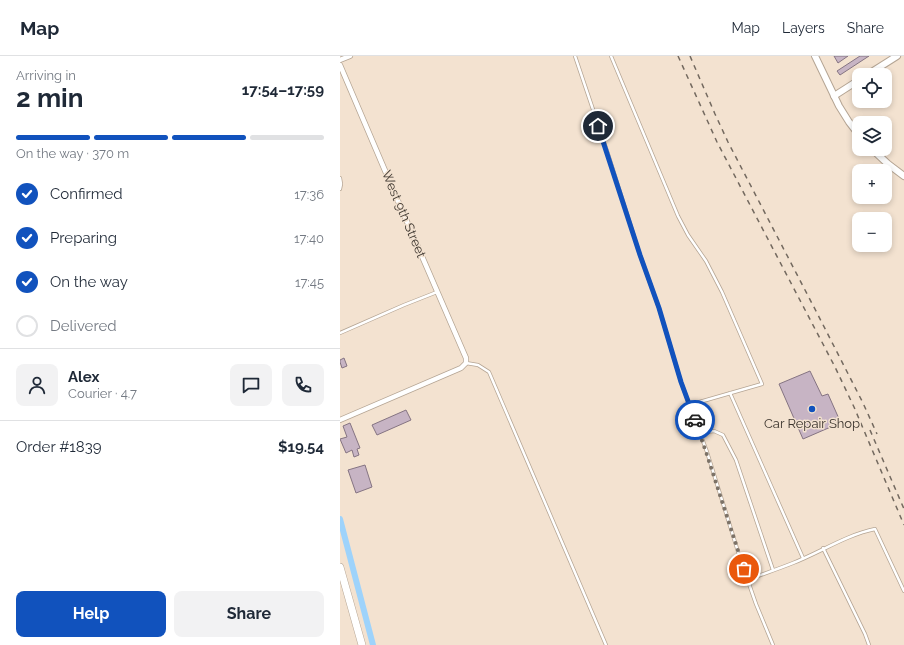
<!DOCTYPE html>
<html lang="en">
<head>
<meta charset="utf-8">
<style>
	body { margin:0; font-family:Raleway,sans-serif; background:#f2f2f3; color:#1f2937; height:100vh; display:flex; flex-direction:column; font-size:15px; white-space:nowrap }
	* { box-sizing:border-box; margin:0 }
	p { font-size:13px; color:#747a83 }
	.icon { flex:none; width:22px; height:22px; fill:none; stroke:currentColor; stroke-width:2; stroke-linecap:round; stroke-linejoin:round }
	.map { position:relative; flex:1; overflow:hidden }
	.sheet { display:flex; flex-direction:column; background:#fff; width:340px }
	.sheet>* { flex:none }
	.buttons { position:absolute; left:512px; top:12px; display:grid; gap:8px }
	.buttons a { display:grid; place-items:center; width:40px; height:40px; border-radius:8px; background:#fff; box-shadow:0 2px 6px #0003; font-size:20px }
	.pin { position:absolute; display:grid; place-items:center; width:34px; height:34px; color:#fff; margin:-17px; border:2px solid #fff; border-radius:50%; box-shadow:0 1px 4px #0007 }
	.courier { position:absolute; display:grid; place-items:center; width:40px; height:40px; margin:-20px; border:3px solid #1152bd; border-radius:50%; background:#fff; color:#222; box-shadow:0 1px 5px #0007 }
	.summary em { font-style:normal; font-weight:700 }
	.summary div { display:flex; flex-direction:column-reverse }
	.summary { display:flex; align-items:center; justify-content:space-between; height:68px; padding:0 16px }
	h1 { font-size:26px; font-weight:700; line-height:30px }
	.bar { display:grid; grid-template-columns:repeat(4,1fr); gap:6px 4px; align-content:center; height:48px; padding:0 16px }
	.bar i { height:5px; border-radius:3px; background:#e0e1e3 }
	.bar .active { background:#1152bd }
	.bar p { grid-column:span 4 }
	.line { display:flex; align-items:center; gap:10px; padding:0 16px; border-top:1px solid #e0e1e3 }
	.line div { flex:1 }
	.round { display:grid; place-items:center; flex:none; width:42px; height:42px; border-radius:8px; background:#f2f2f3 }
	ol { padding:0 16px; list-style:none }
	li { display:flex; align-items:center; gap:12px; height:44px }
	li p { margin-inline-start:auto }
	li .icon { padding:4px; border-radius:50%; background:#1152bd; color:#fff; stroke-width:4 }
	li:last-child { color:#747a83 }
	li i { width:22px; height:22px; border:2px solid #e0e1e3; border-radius:50% }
	.primary-button { display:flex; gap:8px; margin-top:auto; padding:8px 16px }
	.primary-button a { flex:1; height:46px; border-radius:8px; background:#1152bd; color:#fff; font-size:16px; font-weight:700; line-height:46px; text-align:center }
	.primary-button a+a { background:#f2f2f3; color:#1f2937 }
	header { display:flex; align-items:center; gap:24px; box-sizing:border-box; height:56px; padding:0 20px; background:#fff; border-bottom:1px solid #e0e1e3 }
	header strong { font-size:19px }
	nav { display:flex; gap:22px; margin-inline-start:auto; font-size:14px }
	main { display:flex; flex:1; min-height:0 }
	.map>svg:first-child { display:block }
</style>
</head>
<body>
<header>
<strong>Map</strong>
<nav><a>Map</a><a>Layers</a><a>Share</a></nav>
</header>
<main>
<section class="sheet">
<div class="summary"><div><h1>2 min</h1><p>Arriving in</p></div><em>17:54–17:59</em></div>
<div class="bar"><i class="active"></i><i class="active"></i><i class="active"></i><i></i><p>On the way · 370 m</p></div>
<ol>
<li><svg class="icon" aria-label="check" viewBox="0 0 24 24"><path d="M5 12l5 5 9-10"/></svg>Confirmed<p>17:36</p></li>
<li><svg class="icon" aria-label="check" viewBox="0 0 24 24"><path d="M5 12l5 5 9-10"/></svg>Preparing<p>17:40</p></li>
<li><svg class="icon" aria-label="check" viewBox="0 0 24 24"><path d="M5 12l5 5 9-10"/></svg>On the way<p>17:45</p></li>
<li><i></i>Delivered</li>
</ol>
<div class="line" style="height:72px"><a class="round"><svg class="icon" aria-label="person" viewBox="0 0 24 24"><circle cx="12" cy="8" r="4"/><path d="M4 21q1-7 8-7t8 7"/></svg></a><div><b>Alex</b><p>Courier · 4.7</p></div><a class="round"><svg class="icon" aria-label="chat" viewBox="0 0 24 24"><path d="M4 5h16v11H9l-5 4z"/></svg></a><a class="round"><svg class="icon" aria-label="phone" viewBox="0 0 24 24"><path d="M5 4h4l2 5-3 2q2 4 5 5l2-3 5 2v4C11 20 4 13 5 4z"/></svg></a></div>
<div class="line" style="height:52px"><div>Order #1839</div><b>$19.54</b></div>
<div class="primary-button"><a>Help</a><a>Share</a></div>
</section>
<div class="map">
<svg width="564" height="589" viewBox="0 0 564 589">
	<rect width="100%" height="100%" fill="#f3e2d0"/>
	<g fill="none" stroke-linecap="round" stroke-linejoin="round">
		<path stroke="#9ed3fb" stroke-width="6" d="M 0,463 L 33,589"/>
	</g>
	<g fill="#c7b4c4" stroke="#857482">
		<path d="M 494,0 L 508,0 L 498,7 Z"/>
		<path d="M 520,0 L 529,0 L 500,19 L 497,15 Z"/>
		<path d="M 4,302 L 7,310 L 2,312 L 0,306 L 0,304 Z"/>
		<path d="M 470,315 L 482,340 L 488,338 L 500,365 L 492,368 L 493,370 L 463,383 L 439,328 Z"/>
		<path d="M 66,354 L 71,364 L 37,379 L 32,369 Z"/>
		<path d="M 10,367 L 20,392 L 17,393 L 19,399 L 14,401 L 12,394 L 6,397 L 0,383 L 7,381 L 3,370 Z"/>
		<path d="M 25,409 L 32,431 L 16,437 L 8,414 Z"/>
	</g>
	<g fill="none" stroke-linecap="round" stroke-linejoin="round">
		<g stroke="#b5a594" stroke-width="4">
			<g id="service">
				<path d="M 235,0 L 268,98 L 300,199 L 319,252 L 341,326 L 367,396 L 400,502 L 416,548 L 433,589"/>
				<path d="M 271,0 L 338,160 L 348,179 L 366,205 L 382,236 L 422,328 L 349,349"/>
				<path d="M 0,122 L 1,128 L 0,133"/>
				<path d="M 0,277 L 64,249 L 97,236"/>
				<path d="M 126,307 L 138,309 L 149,316 L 266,589"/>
				<path d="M 390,337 L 463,502"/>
				<path d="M 360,377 L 374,375 L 383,379 L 396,404 L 433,514"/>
				<path d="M 483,492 L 525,578 L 529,589"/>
				<path d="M 407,524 C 423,518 438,513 453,507 C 481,496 506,479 535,473 L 564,535"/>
			</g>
		</g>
		<g stroke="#b5a594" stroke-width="6">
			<g id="minor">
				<path d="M 0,4 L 10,0"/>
				<path d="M 0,9 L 52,131 L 126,302 L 126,307 L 121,312 L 0,364"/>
			</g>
		</g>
		<g stroke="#b5a594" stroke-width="8">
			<g id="tertiary">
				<path d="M 475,0 L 499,50 L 509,66 L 519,79"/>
				<path d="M 527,19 L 557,0"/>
				<path d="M 494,40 L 519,24"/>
				<path d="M 532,93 L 548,108 L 564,120"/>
			</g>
		</g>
		<g stroke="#b5a594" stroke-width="8">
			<path id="primary" d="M 0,511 L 22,589"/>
		</g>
		<use href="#service" stroke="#fff" stroke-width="2.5"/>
		<use href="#minor" stroke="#fff" stroke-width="4.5"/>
		<use href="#tertiary" stroke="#fff" stroke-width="6"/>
		<use href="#primary" stroke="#fff" stroke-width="7"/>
		<g stroke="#73695f" stroke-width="1.5" stroke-dasharray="5 5" stroke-linecap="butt">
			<path d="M 338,0 L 377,86 L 495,311 L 514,351 L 564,469"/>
			<path d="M 350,0 L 375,58 L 388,86 L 477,257 L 523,347 L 537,378"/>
			<path d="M 530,374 L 564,453"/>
		</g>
	</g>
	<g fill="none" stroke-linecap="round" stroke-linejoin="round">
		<path stroke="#7c7267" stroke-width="4" stroke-dasharray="0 7.2" d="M 355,364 L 366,396 L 404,513"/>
		<path stroke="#1152bd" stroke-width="5" d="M 258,70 L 300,199 L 319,252 L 341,326 L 355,364"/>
	</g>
	<circle fill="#1152bd" stroke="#f3e2d0" stroke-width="1.5" cx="472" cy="353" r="4"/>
	<g text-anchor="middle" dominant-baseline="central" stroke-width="3" stroke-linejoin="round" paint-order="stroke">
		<g font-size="13" fill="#3c352e" stroke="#f3e2d0">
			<text transform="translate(64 158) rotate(67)">West 9th Street</text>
		</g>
		<g font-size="13" fill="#3c352e" stroke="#f3e2d0">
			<text x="472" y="367">Car Repair Shop</text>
		</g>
	</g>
</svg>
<div class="buttons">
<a><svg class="icon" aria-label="locate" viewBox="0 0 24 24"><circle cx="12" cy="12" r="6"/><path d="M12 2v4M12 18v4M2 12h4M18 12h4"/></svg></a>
<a><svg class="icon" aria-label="layers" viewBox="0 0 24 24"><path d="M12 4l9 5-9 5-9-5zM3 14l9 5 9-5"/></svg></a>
<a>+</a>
<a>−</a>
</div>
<div class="pin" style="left:404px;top:513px;background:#ea580c"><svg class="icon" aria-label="bag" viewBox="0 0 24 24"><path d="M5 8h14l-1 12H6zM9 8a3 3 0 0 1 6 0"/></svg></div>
<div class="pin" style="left:258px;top:70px;background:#1f2937"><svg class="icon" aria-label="home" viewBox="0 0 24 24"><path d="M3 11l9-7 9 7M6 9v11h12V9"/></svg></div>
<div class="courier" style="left:355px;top:364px"><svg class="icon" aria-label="car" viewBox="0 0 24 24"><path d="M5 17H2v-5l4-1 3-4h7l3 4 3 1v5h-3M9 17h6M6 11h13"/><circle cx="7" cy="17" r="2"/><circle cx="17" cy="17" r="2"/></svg></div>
</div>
</main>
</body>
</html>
